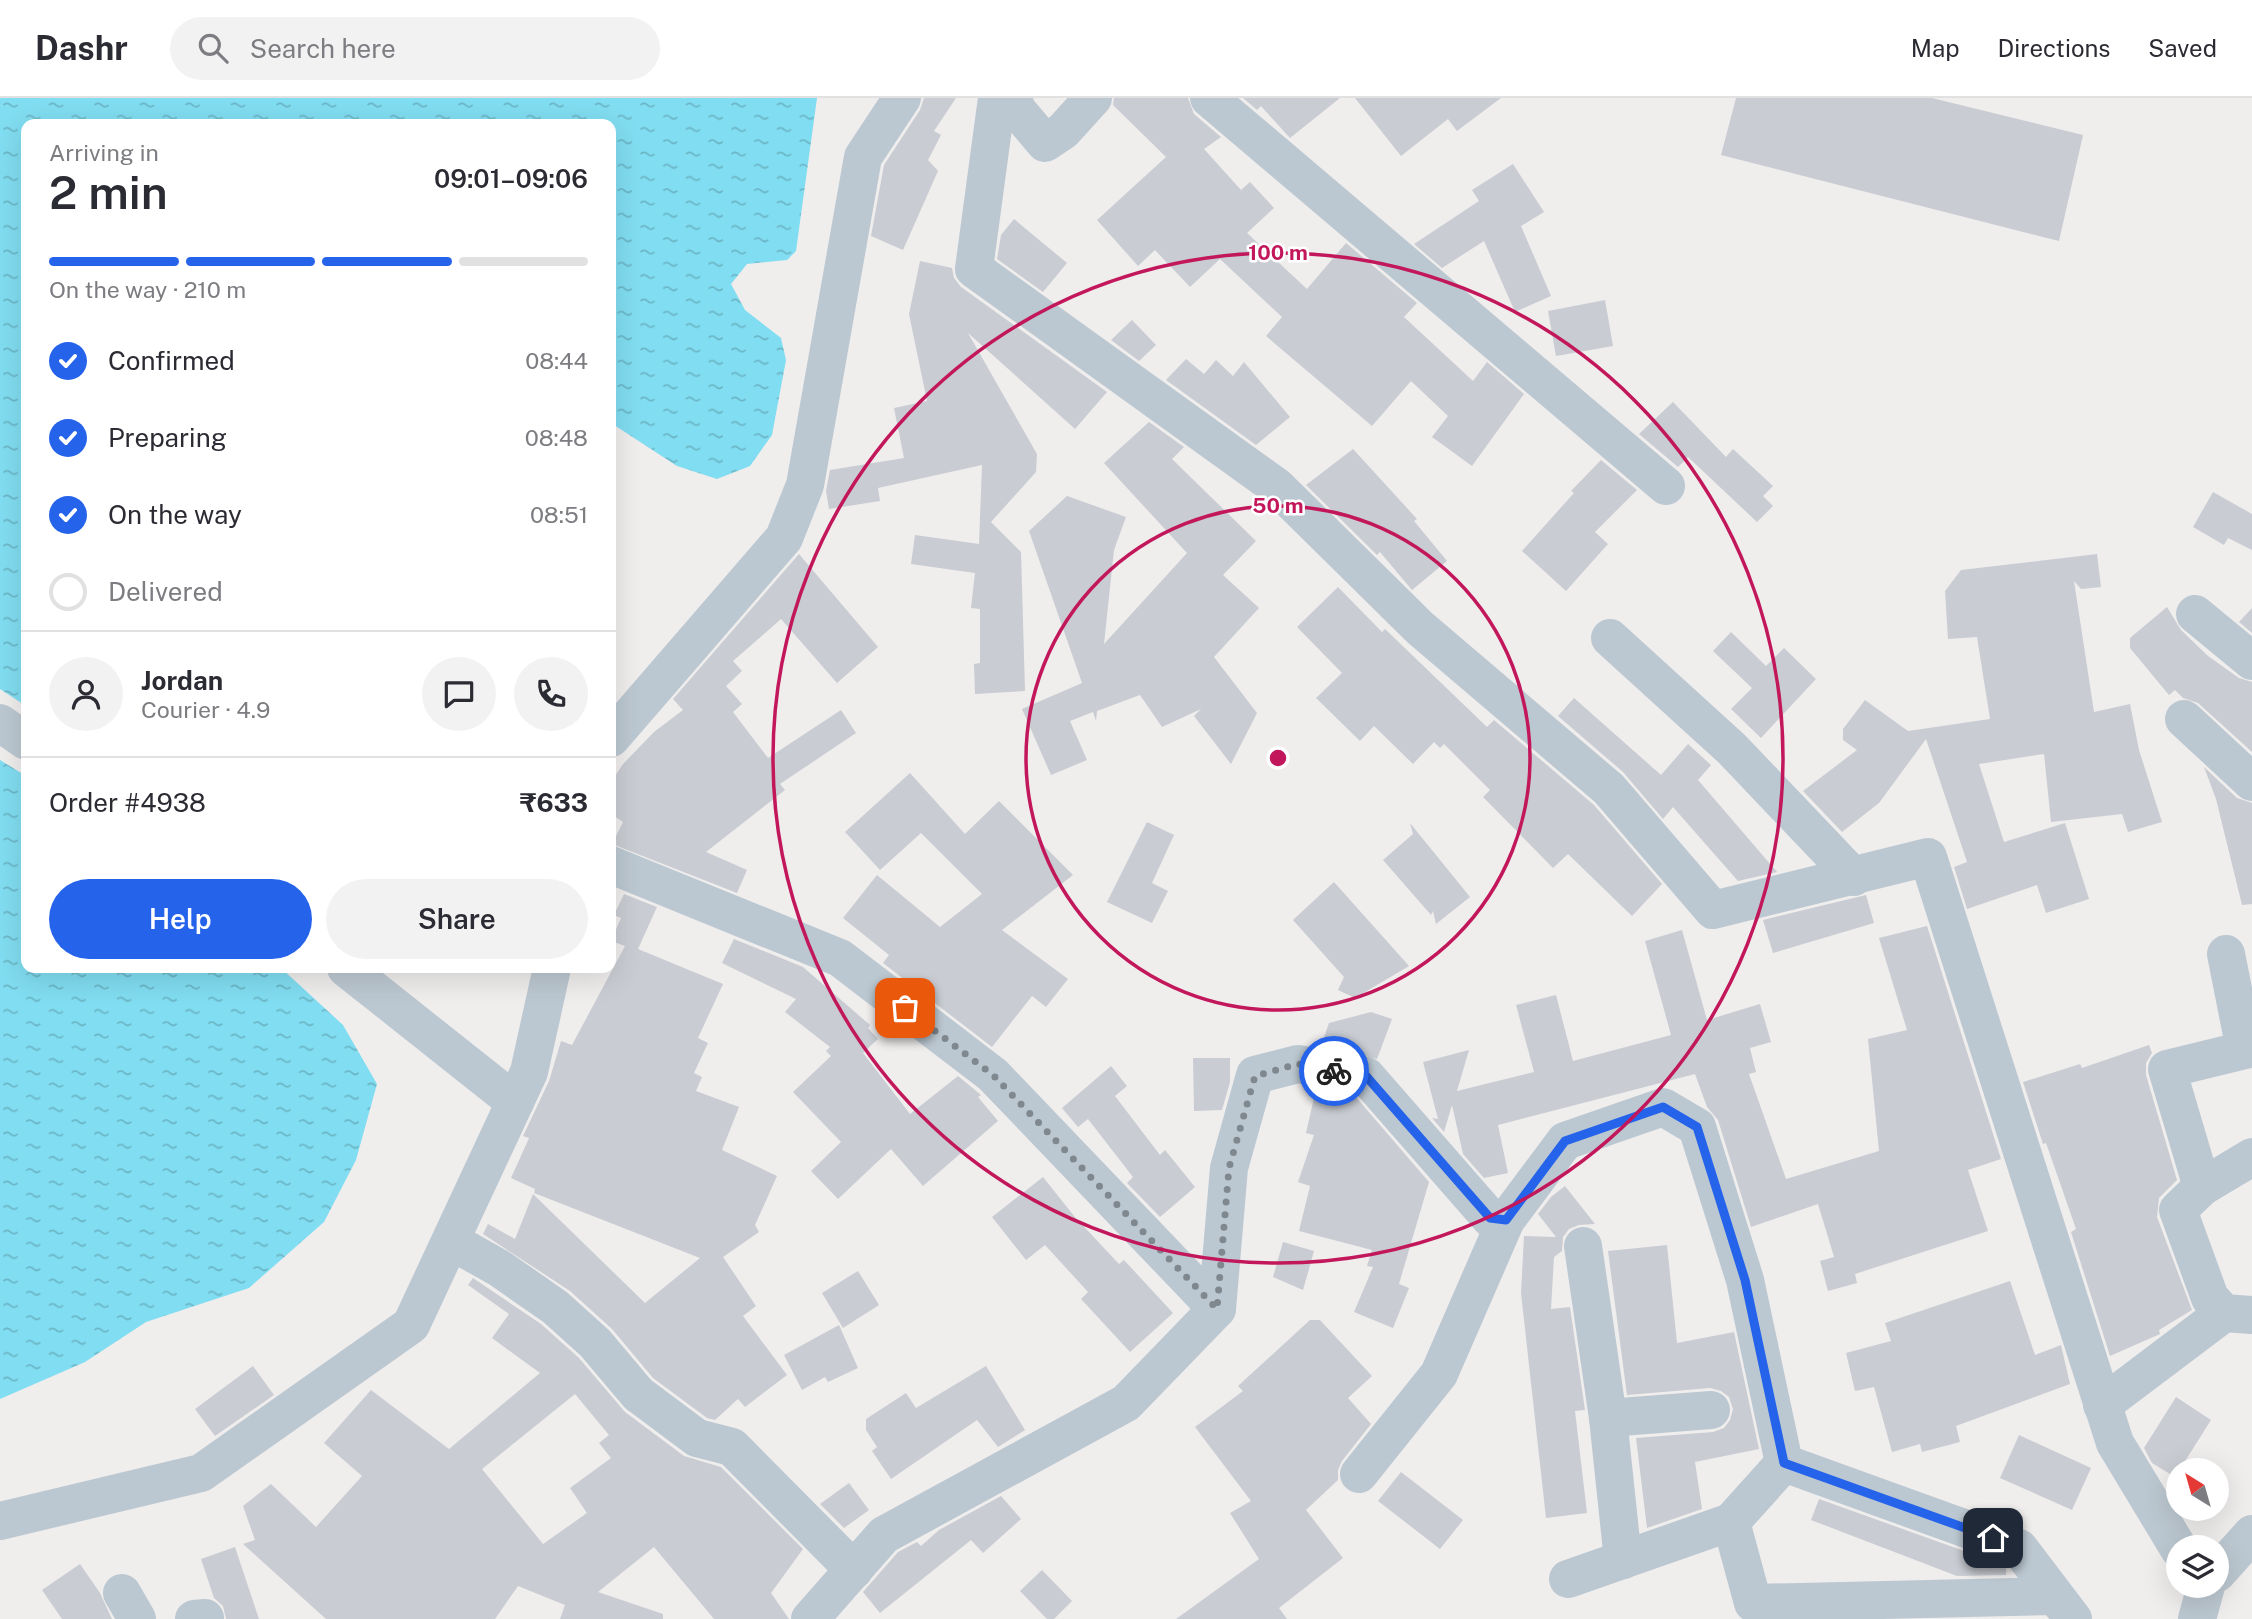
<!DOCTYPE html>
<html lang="en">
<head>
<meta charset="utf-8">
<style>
	body { margin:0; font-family:"Public Sans",sans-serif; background:#f2f2f3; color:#2b2b33; height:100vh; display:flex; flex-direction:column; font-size:26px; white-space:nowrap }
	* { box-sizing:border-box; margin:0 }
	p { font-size:23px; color:#7c7c81 }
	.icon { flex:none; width:38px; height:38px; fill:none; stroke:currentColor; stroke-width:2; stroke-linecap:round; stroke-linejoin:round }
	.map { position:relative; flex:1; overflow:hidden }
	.drawer { position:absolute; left:21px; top:21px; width:595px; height:854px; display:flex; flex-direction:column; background:#fff; border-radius:14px; box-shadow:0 7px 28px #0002 }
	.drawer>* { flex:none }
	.needle { width:46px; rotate:323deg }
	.controls { position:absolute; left:2166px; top:1360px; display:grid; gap:14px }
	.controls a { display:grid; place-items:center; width:63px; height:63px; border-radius:50%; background:#fff; box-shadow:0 7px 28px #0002; font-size:35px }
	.pin { position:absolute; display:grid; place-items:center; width:60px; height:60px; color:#fff; margin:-30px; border-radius:14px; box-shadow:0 4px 10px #0006 }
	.courier { position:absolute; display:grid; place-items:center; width:70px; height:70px; margin:-35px; border:5px solid #2563eb; border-radius:50%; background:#fff; color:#222; box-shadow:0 2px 9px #0007 }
	.summary em { font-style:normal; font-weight:600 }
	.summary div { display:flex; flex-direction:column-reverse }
	.summary { display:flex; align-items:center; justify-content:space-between; height:119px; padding:0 28px }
	h1 { font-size:46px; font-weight:600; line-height:52px }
	.bar { display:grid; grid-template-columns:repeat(4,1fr); gap:10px 7px; align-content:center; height:84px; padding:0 28px }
	.bar i { height:9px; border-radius:5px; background:#e1e1e2 }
	.bar .current { background:#2563eb }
	.bar p { grid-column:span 4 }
	.line { display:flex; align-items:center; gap:18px; padding:0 28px; border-top:2px solid #e1e1e2 }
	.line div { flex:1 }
	.round { display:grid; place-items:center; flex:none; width:74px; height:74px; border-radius:37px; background:#f2f2f3 }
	ol { padding:0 28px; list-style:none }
	li { display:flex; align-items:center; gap:21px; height:77px }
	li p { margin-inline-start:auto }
	li .icon { padding:7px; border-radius:50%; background:#2563eb; color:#fff; stroke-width:4 }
	li:last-child { color:#7c7c81 }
	li i { width:38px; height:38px; border:4px solid #e1e1e2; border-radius:50% }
	.primary-button { display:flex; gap:14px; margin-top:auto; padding:14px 28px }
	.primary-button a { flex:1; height:80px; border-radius:42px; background:#2563eb; color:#fff; font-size:28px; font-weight:600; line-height:80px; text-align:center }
	.primary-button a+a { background:#f2f2f3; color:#2b2b33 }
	header { display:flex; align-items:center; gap:42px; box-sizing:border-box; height:98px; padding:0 35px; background:#fff; border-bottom:2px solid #e1e1e2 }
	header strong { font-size:33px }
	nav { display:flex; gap:38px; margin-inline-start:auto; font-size:24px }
	.search { width:490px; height:63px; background:#f2f2f3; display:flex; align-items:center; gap:18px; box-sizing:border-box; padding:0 24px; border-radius:38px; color:#7c7c81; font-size:26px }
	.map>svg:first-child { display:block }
</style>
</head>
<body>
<header>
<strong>Dashr</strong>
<div class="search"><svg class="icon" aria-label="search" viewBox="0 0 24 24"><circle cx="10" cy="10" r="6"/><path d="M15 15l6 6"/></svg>Search here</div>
<nav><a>Map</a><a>Directions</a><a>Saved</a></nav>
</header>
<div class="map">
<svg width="2252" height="1521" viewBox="0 0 2252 1521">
	<defs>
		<pattern id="water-ripples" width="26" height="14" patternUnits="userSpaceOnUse" patternTransform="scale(1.75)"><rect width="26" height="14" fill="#81ddf1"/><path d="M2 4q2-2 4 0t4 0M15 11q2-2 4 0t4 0" fill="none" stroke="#6bb6c6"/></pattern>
	</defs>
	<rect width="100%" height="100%" fill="#f0eded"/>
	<path fill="url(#water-ripples)" d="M 0,0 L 817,0 L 796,153 L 787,162 L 747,166 L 731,186 L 745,212 L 781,240 L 786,262 L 772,337 L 750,368 L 717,381 L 677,368 L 611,325 L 611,26 L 26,26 L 26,870 L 281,870 L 343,927 L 377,986 L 356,1062 L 324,1124 L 249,1190 L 146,1224 L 85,1264 L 0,1301 Z"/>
	<path fill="#f0eded" d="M 0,591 L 26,608 L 26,678 L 0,662 Z"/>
	<g fill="#c9ccd2" fill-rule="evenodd">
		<path d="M 924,0 L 956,0 L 934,33 L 941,37 L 928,62 L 938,73 L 903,152 L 871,138 L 884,67 L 920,12 Z"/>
		<path d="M 1114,0 L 1188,0 L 1194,16 L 1221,39 L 1204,51 L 1241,92 L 1250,84 L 1274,110 L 1247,135 L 1307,191 L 1346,145 L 1417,205 L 1404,219 L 1473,283 L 1487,264 L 1524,296 L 1472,368 L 1432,339 L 1448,318 L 1411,283 L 1372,328 L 1266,238 L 1282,219 L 1220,161 L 1190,189 L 1155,152 L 1138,168 L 1097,122 L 1166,59 L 1113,7 Z"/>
		<path d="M 1243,0 L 1340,0 L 1290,40 L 1261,8 L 1257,12 Z"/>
		<path d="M 1355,0 L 1501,0 L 1457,33 L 1448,21 L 1401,58 Z"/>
		<path d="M 1736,0 L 1932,0 L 2083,37 L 2059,143 L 1721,57 Z"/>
		<path d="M 1513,66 L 1544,114 L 1521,128 L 1551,198 L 1515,214 L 1484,143 L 1442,170 L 1414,146 L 1479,103 L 1472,92 Z"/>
		<path d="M 1014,121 L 1067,165 L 1043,194 L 997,161 L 1001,137 Z"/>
		<path d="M 920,163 L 952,170 L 954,180 L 961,189 L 1107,294 L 1075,331 L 968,235 L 1037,356 L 1036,374 L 991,424 L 1021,454 L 1025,593 L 975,596 L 974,566 L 980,565 L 980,511 L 971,510 L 975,475 L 911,466 L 915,437 L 979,446 L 982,367 L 878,390 L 880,403 L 829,411 L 826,393 L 830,372 L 904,360 L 894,310 L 927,303 L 909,216 Z"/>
		<path d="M 1605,202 L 1613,248 L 1556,258 L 1548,213 Z"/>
		<path d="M 1132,222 L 1156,247 L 1139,263 L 1111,242 Z"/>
		<path d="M 1186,261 L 1204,276 L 1216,262 L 1233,278 L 1244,264 L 1290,319 L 1256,347 L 1166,282 Z"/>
		<path d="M 1673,304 L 1726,359 L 1733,351 L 1773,388 L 1763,398 L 1773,408 L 1757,424 L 1688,359 L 1678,369 L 1639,336 Z"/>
		<path d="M 1149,324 L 1184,349 L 1172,361 L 1256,443 L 1223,477 L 1259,510 L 1214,559 L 1257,615 L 1231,666 L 1194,618 L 1201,611 L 1162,629 L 1140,597 L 1097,613 L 1096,623 L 1093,614 L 1070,623 L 1087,662 L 1051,677 L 1022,611 L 1082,585 L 1029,433 L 1067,398 L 1126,419 L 1114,452 L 1104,546 L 1187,455 L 1104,365 Z"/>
		<path d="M 1353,351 L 1417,421 L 1414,423 L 1447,463 L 1412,492 L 1380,454 L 1377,457 L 1306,387 Z"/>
		<path d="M 1601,362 L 1637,392 L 1595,434 L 1608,446 L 1566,493 L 1522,453 L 1574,395 L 1571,393 Z"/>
		<path d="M 2213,394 L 2252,416 L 2252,452 L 2228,440 L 2224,447 L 2193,429 Z"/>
		<path d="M 799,456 L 878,549 L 837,585 L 781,521 L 733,563 L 742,573 L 726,588 L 742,606 L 733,614 L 768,660 L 841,612 L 856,635 L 780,686 L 785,692 L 706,754 L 747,772 L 737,795 L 612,746 L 623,724 L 611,716 L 611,684 L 623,666 L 654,634 L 683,612 L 673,601 Z"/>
		<path d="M 2097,456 L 2101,489 L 2081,491 L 2074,483 L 2094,614 L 2130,606 L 2139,652 L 2162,724 L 2128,734 L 2122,716 L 2051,724 L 2044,656 L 1979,666 L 2004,744 L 2065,725 L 2089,801 L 2046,815 L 2037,787 L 1967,811 L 1954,769 L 1967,764 L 1926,641 L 1879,705 L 1842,734 L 1803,693 L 1857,652 L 1843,642 L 1843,631 L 1865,602 L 1908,633 L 1990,621 L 1977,539 L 1948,541 L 1945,493 L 1961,472 Z"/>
		<path d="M 1338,489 L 1382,534 L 1385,531 L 1487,629 L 1494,622 L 1594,707 L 1662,786 L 1632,818 L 1568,756 L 1553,770 L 1483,699 L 1490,692 L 1444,646 L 1440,650 L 1434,644 L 1413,666 L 1374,628 L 1360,643 L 1316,600 L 1342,575 L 1297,529 Z"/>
		<path d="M 2167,509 L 2181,532 L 2208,558 L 2239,580 L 2252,584 L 2252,654 L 2198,605 L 2183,600 L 2175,592 L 2169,597 L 2130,550 L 2130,540 Z"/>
		<path d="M 2252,510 L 2252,535 L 2239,524 Z"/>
		<path d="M 1731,534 L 1766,568 L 1784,550 L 1816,581 L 1761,640 L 1731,611 L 1752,590 L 1713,553 Z"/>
		<path d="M 1574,600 L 1661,677 L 1688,646 L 1711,667 L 1698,682 L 1777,774 L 1738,783 L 1673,709 L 1663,721 L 1623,674 L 1558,618 Z"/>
		<path d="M 2204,669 L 2237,700 L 2252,705 L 2252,806 L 2242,807 L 2216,701 Z"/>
		<path d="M 910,675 L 965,736 L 999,703 L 1073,777 L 1002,832 L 1068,881 L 1046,909 L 1032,898 L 992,949 L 883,865 L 889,857 L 843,820 L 877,777 L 940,829 L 982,796 L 921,735 L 880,772 L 845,734 Z"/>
		<path d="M 1147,724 L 1174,737 L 1152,785 L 1168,793 L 1152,825 L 1107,804 Z"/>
		<path d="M 1410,725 L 1470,799 L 1436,826 L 1433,813 L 1431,817 L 1383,762 L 1413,736 Z"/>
		<path d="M 1334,784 L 1409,868 L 1355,900 L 1338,892 L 1344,879 L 1293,822 Z"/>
		<path d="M 624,796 L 657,809 L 638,851 L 723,886 L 698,940 L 708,945 L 694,975 L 702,979 L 696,993 L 739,1009 L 722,1052 L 777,1078 L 755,1127 L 759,1134 L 723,1159 L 756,1208 L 743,1218 L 787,1277 L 745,1309 L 738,1301 L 715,1322 L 707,1320 L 653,1280 L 612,1231 L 570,1193 L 483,1136 L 488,1126 L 515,1141 L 533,1096 L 645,1205 L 700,1160 L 534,1095 L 535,1091 L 511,1080 L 529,1040 L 523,1038 L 549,983 L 561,943 L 572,947 L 625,848 L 611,843 L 621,820 L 614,817 Z"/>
		<path d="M 1866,797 L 1874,825 L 1773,855 L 1763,822 Z"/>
		<path d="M 1927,828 L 2001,1061 L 1968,1072 L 1988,1133 L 1855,1176 L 1857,1185 L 1828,1193 L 1820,1163 L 1834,1159 L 1818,1106 L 1751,1129 L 1718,1022 L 1707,1009 L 1695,976 L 1498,1027 L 1508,1075 L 1484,1080 L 1463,1056 L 1452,1007 L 1444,1034 L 1432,1020 L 1438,1021 L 1423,964 L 1469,952 L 1457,993 L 1534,974 L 1516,907 L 1556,897 L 1573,963 L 1671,937 L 1645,843 L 1682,832 L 1707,922 L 1760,906 L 1771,944 L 1750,950 L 1756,974 L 1749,976 L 1786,1081 L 1879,1053 L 1868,941 L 1907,932 L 1879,840 Z"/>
		<path d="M 734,841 L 803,869 L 870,927 L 868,930 L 878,941 L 863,955 L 910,1016 L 958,978 L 981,997 L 978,999 L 998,1023 L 923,1088 L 891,1051 L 838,1101 L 811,1073 L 841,1044 L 793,994 L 831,958 L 826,953 L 830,949 L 785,914 L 796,901 L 722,865 Z"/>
		<path d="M 1371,914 L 1392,921 L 1377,961 L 1321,948 L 1329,925 Z"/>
		<path d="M 2149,947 L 2152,955 L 2146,965 L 2146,977 L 2177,1082 L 2159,1100 L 2157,1119 L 2192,1212 L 2159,1232 L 2160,1236 L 2110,1258 L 2071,1134 L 2076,1131 L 2046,1045 L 2043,1046 L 2023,984 L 2080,966 L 2082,970 Z"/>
		<path d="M 1193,960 L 1230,960 L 1230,984 L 1222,1012 L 1194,1013 Z"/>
		<path d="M 1111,968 L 1127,988 L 1115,998 L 1160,1057 L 1165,1052 L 1195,1089 L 1160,1119 L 1127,1085 L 1133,1079 L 1088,1021 L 1078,1029 L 1062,1010 Z"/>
		<path d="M 1316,991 L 1355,998 L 1429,1084 L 1399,1186 L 1409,1190 L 1393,1230 L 1354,1214 L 1373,1169 L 1367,1168 L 1372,1152 L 1299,1133 L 1310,1088 L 1298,1084 L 1314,1037 L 1306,1035 Z"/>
		<path d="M 1043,1079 L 1074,1118 L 1119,1166 L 1124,1162 L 1173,1215 L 1130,1254 L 1081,1201 L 1088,1194 L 1045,1147 L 1026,1162 L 992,1119 Z"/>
		<path d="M 1565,1088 L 1595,1126 L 1579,1127 L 1569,1131 L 1563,1139 L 1562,1153 L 1554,1159 L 1551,1211 L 1570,1209 L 1585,1312 L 1575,1313 L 1587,1415 L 1546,1420 L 1521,1195 L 1524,1138 L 1556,1139 L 1538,1116 L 1551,1099 Z"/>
		<path d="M 1283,1144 L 1314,1153 L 1303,1192 L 1273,1179 Z"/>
		<path d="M 1667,1147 L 1677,1245 L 1734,1234 L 1759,1351 L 1695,1364 L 1702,1411 L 1647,1430 L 1636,1340 L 1713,1334 L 1724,1330 L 1730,1322 L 1733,1311 L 1729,1299 L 1721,1293 L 1710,1290 L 1627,1297 L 1608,1153 Z"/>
		<path d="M 858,1173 L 879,1207 L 843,1230 L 822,1195 Z"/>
		<path d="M 473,1180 L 541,1226 L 579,1260 L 625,1314 L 684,1358 L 721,1369 L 803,1451 L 771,1495 L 789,1521 L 714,1521 L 654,1449 L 598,1494 L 663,1516 L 663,1521 L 560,1521 L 565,1507 L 518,1488 L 495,1521 L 326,1521 L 243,1446 L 255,1442 L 243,1408 L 271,1386 L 316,1429 L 362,1378 L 324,1345 L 371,1292 L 449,1351 L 540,1275 L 492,1240 L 509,1216 L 468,1187 ZM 575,1296 L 609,1337 L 599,1345 L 611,1360 L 570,1390 L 587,1415 L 543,1446 L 482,1371 Z"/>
		<path d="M 2010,1183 L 2035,1257 L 2061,1247 L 2070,1286 L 1956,1328 L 1960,1344 L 1922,1354 L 1920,1346 L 1892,1354 L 1874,1289 L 1855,1293 L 1846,1255 L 1891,1243 L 1885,1225 Z"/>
		<path d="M 1310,1222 L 1320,1222 L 1372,1278 L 1348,1300 L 1371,1326 L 1342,1363 L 1338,1372 L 1338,1382 L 1306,1412 L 1343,1460 L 1279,1510 L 1287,1521 L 1176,1521 L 1259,1461 L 1230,1415 L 1251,1403 L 1195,1329 L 1243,1293 L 1238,1288 Z"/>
		<path d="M 839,1227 L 858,1270 L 828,1284 L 825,1279 L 802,1292 L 784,1257 Z"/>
		<path d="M 253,1268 L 274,1297 L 215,1338 L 195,1311 Z"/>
		<path d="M 986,1268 L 1025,1332 L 998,1349 L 977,1322 L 891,1381 L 872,1353 L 877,1349 L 866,1332 L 866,1321 L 906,1295 L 916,1310 Z"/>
		<path d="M 2176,1299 L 2211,1322 L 2175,1379 L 2152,1365 L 2144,1350 Z"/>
		<path d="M 2019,1337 L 2091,1370 L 2072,1412 L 2000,1380 Z"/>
		<path d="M 1401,1374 L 1463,1422 L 1440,1451 L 1378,1403 Z"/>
		<path d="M 849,1385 L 869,1412 L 844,1430 L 820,1406 Z"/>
		<path d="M 1001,1398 L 1021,1421 L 983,1455 L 971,1442 L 880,1515 L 863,1494 L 898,1454 L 917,1444 L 921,1448 L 939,1432 Z"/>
		<path d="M 1819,1401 L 2006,1468 L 2006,1477 L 1957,1478 L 1811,1422 Z"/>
		<path d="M 235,1449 L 259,1521 L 226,1521 L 223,1508 L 214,1500 L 201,1461 Z"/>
		<path d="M 80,1466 L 100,1495 L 112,1521 L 62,1521 L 42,1492 Z"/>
		<path d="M 1042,1472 L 1072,1503 L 1054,1521 L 1047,1521 L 1020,1493 Z"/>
	</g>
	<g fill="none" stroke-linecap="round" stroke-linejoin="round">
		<g stroke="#bcc8d1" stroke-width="38">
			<path d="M 997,0 L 974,171 L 1277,389 L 1420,530 L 1609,691 L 1713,812 L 1928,759 L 2115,1345 L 2179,1451"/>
			<path d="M 1013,0 L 1017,12 L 1045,45 L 1063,33 L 1093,0"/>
			<path d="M 1209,0 L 1666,388"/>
			<path d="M 2195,516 L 2252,563"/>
			<path d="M 1610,540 L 1732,651 L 1854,779"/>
			<path d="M 2184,621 L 2252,684"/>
			<path d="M 0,625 L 26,643"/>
			<path d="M 346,870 L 515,1004"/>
			<path d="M 2252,1059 L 2202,1089 L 2178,1112 L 2210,1200 L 2224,1215 L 2252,1217"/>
			<path d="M 2202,1089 L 2167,971 L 2245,952 L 2226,856"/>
			<path d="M 451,1143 L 499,1170 L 555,1209 L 595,1245 L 638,1296 L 697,1340 L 732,1349 L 854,1472"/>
			<path d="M 1583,1148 L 1608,1320 L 1623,1462"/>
			<path d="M 2102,1307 L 2224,1215"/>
			<path d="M 1608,1320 L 1711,1312"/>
			<path d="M 1784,1365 L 1731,1424 L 1753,1505 L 2055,1498"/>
			<path d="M 1359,1376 L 1439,1276 L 1506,1122"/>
			<path d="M 0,1423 L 201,1375 L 411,1227 L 529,974 L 552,870"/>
			<path d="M 1568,1481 L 1731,1424"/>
			<path d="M 122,1495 L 137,1521"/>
			<path d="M 194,1521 L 205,1520"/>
		</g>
		<g stroke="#bcc8d1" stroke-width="38">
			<path d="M 611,640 L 784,440 L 805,387 L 863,59 L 902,0"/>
			<path d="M 611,767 L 840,860 L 993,977 L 1217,1211"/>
			<path d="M 2217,1475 L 2252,1436"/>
			<path d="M 810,1521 L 884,1437 L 1126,1305 L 1217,1211 L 1229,1070 L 1255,977 L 1298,966 L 1366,978 L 1490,1120 L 1506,1122 L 1565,1043 L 1663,1009 L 1697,1029 L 1745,1182 L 1784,1365 L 2019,1450 L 2073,1521"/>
			<path d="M 2197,1521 L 2206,1488"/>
		</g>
	</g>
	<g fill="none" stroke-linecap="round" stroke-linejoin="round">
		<path stroke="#80888f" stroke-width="7" stroke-dasharray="0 12.6" d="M 905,910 L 993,977 L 1217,1211 L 1229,1070 L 1255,978 L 1298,966 L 1334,973"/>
		<path stroke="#2563eb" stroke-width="9" d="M 1334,973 L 1366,978 L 1490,1120 L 1506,1122 L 1565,1043 L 1663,1009 L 1697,1029 L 1745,1182 L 1784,1365 L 1993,1440"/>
	</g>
	<g fill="none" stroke="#c2185b" stroke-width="3.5">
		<circle cx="1278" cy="660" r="252"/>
		<circle cx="1278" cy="660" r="505"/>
	</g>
	<circle cx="1278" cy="660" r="10" fill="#c2185b" stroke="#fff" stroke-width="3.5"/>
	<g font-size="21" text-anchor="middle" font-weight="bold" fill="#c2185b" stroke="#fff" stroke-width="5" stroke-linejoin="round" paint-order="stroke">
		<text x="1278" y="162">100 m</text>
		<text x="1278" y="415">50 m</text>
	</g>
</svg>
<div class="controls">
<a><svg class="needle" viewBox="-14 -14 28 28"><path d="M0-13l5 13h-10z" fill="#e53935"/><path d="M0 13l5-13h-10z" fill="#7c7c81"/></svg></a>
<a><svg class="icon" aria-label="layers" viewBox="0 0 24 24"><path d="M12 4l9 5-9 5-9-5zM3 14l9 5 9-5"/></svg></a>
</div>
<div class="pin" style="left:905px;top:910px;background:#ea580c"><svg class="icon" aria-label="bag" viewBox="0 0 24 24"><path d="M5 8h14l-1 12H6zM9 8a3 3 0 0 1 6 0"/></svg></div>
<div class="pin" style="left:1993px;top:1440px;background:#1f2937"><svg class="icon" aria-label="home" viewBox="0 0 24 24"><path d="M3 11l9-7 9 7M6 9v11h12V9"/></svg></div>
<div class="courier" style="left:1334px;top:973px"><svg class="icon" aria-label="bike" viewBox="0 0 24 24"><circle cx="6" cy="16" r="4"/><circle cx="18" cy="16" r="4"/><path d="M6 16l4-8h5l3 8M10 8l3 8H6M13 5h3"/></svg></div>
<section class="drawer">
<div class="summary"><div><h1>2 min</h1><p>Arriving in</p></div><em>09:01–09:06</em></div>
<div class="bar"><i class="current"></i><i class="current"></i><i class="current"></i><i></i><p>On the way · 210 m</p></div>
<ol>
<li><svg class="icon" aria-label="check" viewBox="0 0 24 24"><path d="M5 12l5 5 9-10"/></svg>Confirmed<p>08:44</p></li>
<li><svg class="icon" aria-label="check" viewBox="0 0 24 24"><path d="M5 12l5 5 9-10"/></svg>Preparing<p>08:48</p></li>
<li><svg class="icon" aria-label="check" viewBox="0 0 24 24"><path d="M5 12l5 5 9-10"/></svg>On the way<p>08:51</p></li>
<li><i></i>Delivered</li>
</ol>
<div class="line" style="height:126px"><a class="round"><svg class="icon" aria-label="person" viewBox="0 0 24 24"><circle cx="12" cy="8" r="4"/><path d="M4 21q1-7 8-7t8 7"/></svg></a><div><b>Jordan</b><p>Courier · 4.9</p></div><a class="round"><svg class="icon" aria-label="chat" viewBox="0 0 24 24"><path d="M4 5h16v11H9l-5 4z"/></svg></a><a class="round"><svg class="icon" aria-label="phone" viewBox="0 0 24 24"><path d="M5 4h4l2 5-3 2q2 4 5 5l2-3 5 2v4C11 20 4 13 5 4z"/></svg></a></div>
<div class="line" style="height:91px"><div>Order #4938</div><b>₹633</b></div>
<div class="primary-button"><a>Help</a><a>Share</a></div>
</section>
</div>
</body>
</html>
